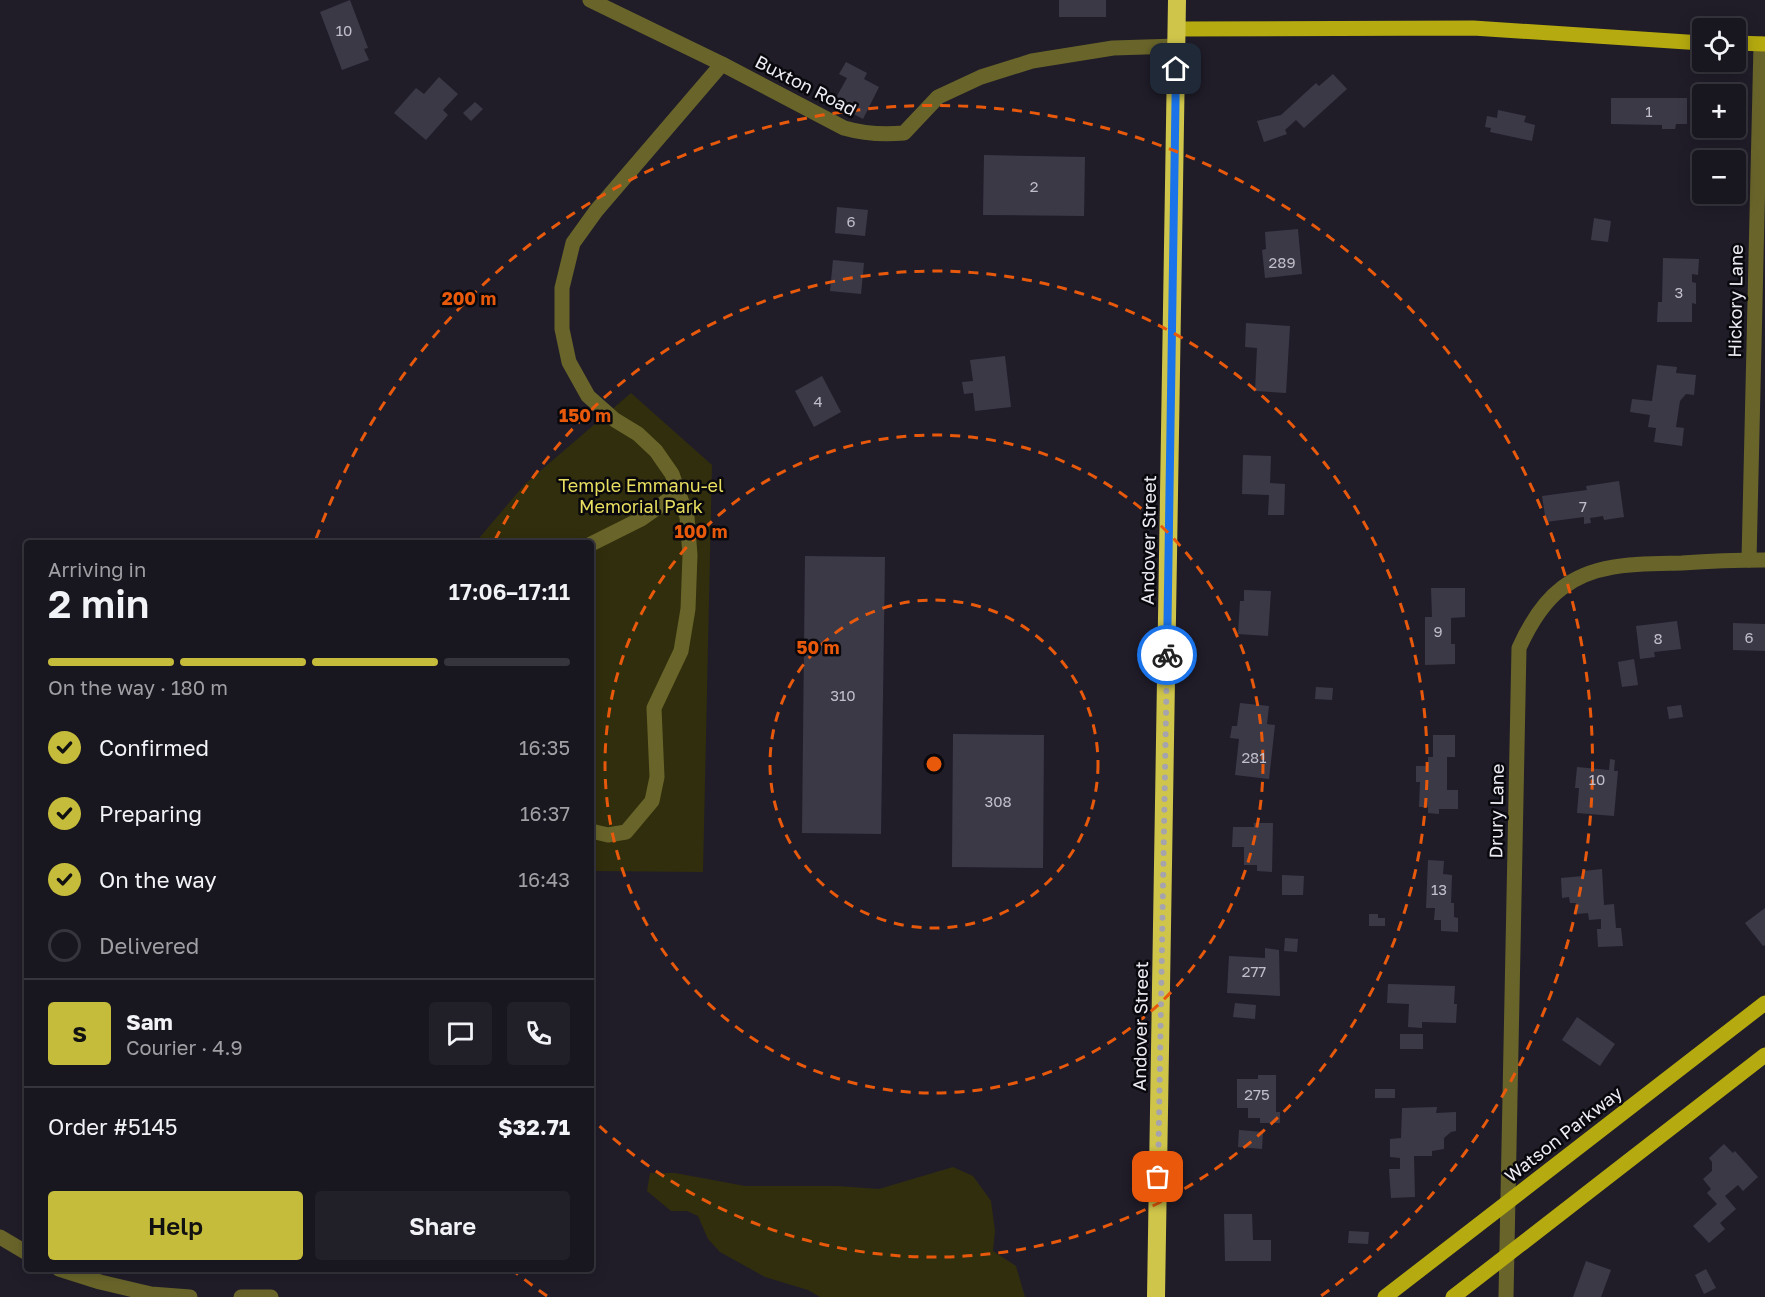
<!DOCTYPE html>
<html lang="en">
<head>
<meta charset="utf-8">
<style>
	body { margin:0; font-family:"Golos Text",sans-serif; background:#211f28; color:#f1f3f6; height:100vh; display:flex; flex-direction:column; font-size:22px; white-space:nowrap }
	* { box-sizing:border-box; margin:0 }
	p { font-size:20px; color:#9f9fa4 }
	.icon { flex:none; width:33px; height:33px; fill:none; stroke:currentColor; stroke-width:2; stroke-linecap:round; stroke-linejoin:round }
	.map { position:relative; flex:1; overflow:hidden }
	.details { position:absolute; left:24px; top:540px; width:570px; height:732px; display:flex; flex-direction:column; background:#18161f; border-radius:6px; box-shadow:0 3px 15px #0003,0 0 0 2px #36353d }
	.details>* { flex:none }
	.controls { position:absolute; left:1692px; top:18px; display:grid; gap:12px }
	.controls a { display:grid; place-items:center; width:54px; height:54px; border-radius:6px; background:#18161f; box-shadow:0 3px 15px #0003,0 0 0 2px #36353d; font-size:30px }
	.pin { position:absolute; display:grid; place-items:center; width:51px; height:51px; color:#fff; margin:-26px; border-radius:12px; box-shadow:0 3px 9px #0006 }
	.courier { position:absolute; display:grid; place-items:center; width:60px; height:60px; margin:-30px; border:4px solid #1a73e8; border-radius:50%; background:#fff; color:#222; box-shadow:0 2px 8px #0007 }
	.summary em { font-style:normal; font-weight:600 }
	.summary div { display:flex; flex-direction:column-reverse }
	.summary { display:flex; align-items:center; justify-content:space-between; height:102px; padding:0 24px }
	h1 { font-size:39px; font-weight:600; line-height:45px }
	.bar { display:grid; grid-template-columns:repeat(4,1fr); gap:9px 6px; align-content:center; height:72px; padding:0 24px }
	.bar i { height:8px; border-radius:4px; background:#36353d }
	.bar .current { background:#c6bc3c }
	.bar p { grid-column:span 4 }
	.line { display:flex; align-items:center; gap:15px; padding:0 24px; border-top:2px solid #36353d }
	.line div { flex:1 }
	.round { display:grid; place-items:center; flex:none; width:63px; height:63px; border-radius:6px; background:#211f28 }
	ol { padding:0 24px; list-style:none }
	li { display:flex; align-items:center; gap:18px; height:66px }
	li p { margin-inline-start:auto }
	li .icon { padding:6px; border-radius:50%; background:#c6bc3c; color:#111; stroke-width:4 }
	li:last-child { color:#9f9fa4 }
	li i { width:33px; height:33px; border:3px solid #36353d; border-radius:50% }
	.action { display:flex; gap:12px; margin-top:auto; padding:12px 24px }
	.action a { flex:1; height:69px; border-radius:6px; background:#c6bc3c; color:#111; font-size:24px; font-weight:600; line-height:69px; text-align:center }
	.action a+a { background:#211f28; color:#f1f3f6 }
	.map>svg:first-child { display:block }
</style>
</head>
<body>
<div class="map">
<svg width="1765" height="1297" viewBox="0 0 1765 1297">
	<rect width="100%" height="100%" fill="#201d29"/>
	<g fill="#312e0d">
		<path d="M 631,393 L 712,465 L 703,872 L 591,871 L 591,543 L 475,543 L 525,484 Z"/>
		<path d="M 953,1167 L 973,1176 L 991,1201 L 995,1231 L 993,1251 L 1016,1266 L 1025,1297 L 820,1297 L 808,1290 L 765,1277 L 720,1252 L 708,1239 L 698,1216 L 687,1211 L 671,1211 L 647,1191 L 650,1173 L 675,1173 L 745,1186 L 837,1186 L 879,1189 Z"/>
	</g>
	<g fill="#3c3947">
		<path d="M 350,0 L 368,48 L 364,49 L 369,60 L 342,70 L 320,12 Z"/>
		<rect x="1059" y="0" width="47" height="17"/>
		<path d="M 846,62 L 867,73 L 864,79 L 879,87 L 863,119 L 833,103 L 847,78 L 839,74 Z"/>
		<path d="M 1333,74 L 1347,89 L 1304,128 L 1296,120 L 1285,130 L 1287,134 L 1264,142 L 1257,121 L 1281,115 L 1316,83 L 1319,86 Z"/>
		<path d="M 439,77 L 458,94 L 443,110 L 448,115 L 426,140 L 394,113 L 416,88 L 424,94 Z"/>
		<path d="M 1611,98 L 1687,98 L 1687,124 L 1676,124 L 1675,129 L 1662,129 L 1662,125 L 1611,124 Z"/>
		<path d="M 475,102 L 483,109 L 471,121 L 463,113 Z"/>
		<path d="M 1498,110 L 1526,116 L 1524,122 L 1535,125 L 1532,141 L 1490,132 L 1491,128 L 1485,127 L 1487,116 L 1497,118 Z"/>
		<path d="M 984,155 L 1085,157 L 1084,216 L 983,215 Z"/>
		<path d="M 837,207 L 868,210 L 865,236 L 835,233 Z"/>
		<path d="M 1594,218 L 1611,221 L 1608,242 L 1591,240 Z"/>
		<path d="M 1298,229 L 1302,274 L 1265,278 L 1262,250 L 1266,249 L 1265,232 Z"/>
		<path d="M 1663,258 L 1699,259 L 1698,275 L 1692,274 L 1692,282 L 1696,283 L 1696,304 L 1692,303 L 1692,322 L 1657,322 L 1658,302 L 1662,302 Z"/>
		<path d="M 833,260 L 864,263 L 861,294 L 830,291 Z"/>
		<path d="M 1246,323 L 1290,326 L 1286,393 L 1255,391 L 1257,348 L 1245,347 Z"/>
		<path d="M 1005,356 L 1011,407 L 975,411 L 973,393 L 964,394 L 962,382 L 973,381 L 970,360 Z"/>
		<path d="M 1657,365 L 1677,367 L 1676,373 L 1696,375 L 1694,395 L 1686,394 L 1680,401 L 1676,427 L 1684,428 L 1682,446 L 1654,442 L 1656,428 L 1648,427 L 1650,415 L 1630,412 L 1632,399 L 1652,401 Z"/>
		<path d="M 822,376 L 841,412 L 814,427 L 795,391 Z"/>
		<path d="M 1243,455 L 1271,456 L 1270,483 L 1285,484 L 1284,515 L 1268,515 L 1269,495 L 1242,494 Z"/>
		<path d="M 1619,481 L 1624,517 L 1604,520 L 1603,516 L 1590,518 L 1591,523 L 1584,524 L 1584,517 L 1546,522 L 1542,496 L 1587,490 L 1586,486 Z"/>
		<path d="M 805,556 L 885,557 L 881,834 L 802,833 Z"/>
		<path d="M 1431,588 L 1465,588 L 1465,617 L 1451,618 L 1451,644 L 1455,644 L 1455,664 L 1425,665 L 1425,617 L 1432,617 Z"/>
		<path d="M 1244,590 L 1271,591 L 1268,636 L 1238,634 L 1240,601 L 1244,601 Z"/>
		<path d="M 1677,621 L 1681,649 L 1654,652 L 1655,657 L 1640,659 L 1636,626 Z"/>
		<path d="M 1733,623 L 1765,624 L 1765,651 L 1733,650 Z"/>
		<path d="M 1634,659 L 1638,685 L 1622,687 L 1618,662 Z"/>
		<path d="M 1316,687 L 1333,688 L 1332,700 L 1315,699 Z"/>
		<path d="M 1240,703 L 1269,706 L 1267,724 L 1275,725 L 1269,779 L 1235,775 L 1239,739 L 1230,738 L 1232,726 L 1237,726 Z"/>
		<path d="M 1681,705 L 1683,717 L 1669,719 L 1667,707 Z"/>
		<path d="M 953,734 L 1044,735 L 1043,868 L 952,867 Z"/>
		<path d="M 1433,735 L 1455,735 L 1455,757 L 1447,757 L 1447,790 L 1458,790 L 1458,809 L 1439,809 L 1439,814 L 1428,813 L 1428,807 L 1419,807 L 1420,782 L 1416,782 L 1416,766 L 1428,766 L 1428,757 L 1433,757 Z"/>
		<path d="M 1610,759 L 1615,760 L 1614,771 L 1618,771 L 1614,816 L 1577,813 L 1579,788 L 1575,788 L 1577,767 L 1609,770 Z"/>
		<path d="M 1254,823 L 1273,823 L 1272,872 L 1257,871 L 1257,865 L 1244,865 L 1244,847 L 1232,847 L 1233,827 L 1254,827 Z"/>
		<path d="M 1428,860 L 1444,861 L 1443,874 L 1452,875 L 1451,903 L 1454,903 L 1454,917 L 1458,918 L 1458,932 L 1441,931 L 1441,920 L 1434,920 L 1435,908 L 1426,908 Z"/>
		<path d="M 1602,869 L 1604,905 L 1614,904 L 1616,928 L 1621,928 L 1623,946 L 1598,947 L 1597,929 L 1601,929 L 1601,919 L 1589,920 L 1588,913 L 1577,914 L 1576,903 L 1570,903 L 1569,897 L 1562,898 L 1561,878 L 1583,876 L 1583,871 Z"/>
		<path d="M 1282,875 L 1304,876 L 1303,895 L 1282,895 Z"/>
		<path d="M 1765,908 L 1765,945 L 1763,946 L 1745,923 Z"/>
		<path d="M 1369,914 L 1378,914 L 1378,918 L 1385,918 L 1385,926 L 1369,926 Z"/>
		<path d="M 1285,938 L 1298,939 L 1297,952 L 1284,951 Z"/>
		<path d="M 1265,948 L 1279,950 L 1280,996 L 1227,993 L 1229,956 L 1265,958 Z"/>
		<path d="M 1388,984 L 1455,986 L 1454,1004 L 1457,1004 L 1456,1023 L 1422,1022 L 1422,1028 L 1408,1027 L 1409,1004 L 1387,1003 Z"/>
		<path d="M 1235,1003 L 1256,1005 L 1255,1019 L 1233,1017 Z"/>
		<path d="M 1577,1017 L 1615,1044 L 1600,1066 L 1562,1040 Z"/>
		<rect x="1400" y="1034" width="23" height="15"/>
		<path d="M 1258,1075 L 1276,1075 L 1276,1112 L 1280,1112 L 1280,1123 L 1260,1123 L 1260,1118 L 1248,1118 L 1248,1108 L 1237,1108 L 1237,1079 L 1258,1079 Z"/>
		<rect x="1375" y="1089" width="20" height="9"/>
		<path d="M 1437,1107 L 1436,1113 L 1456,1112 L 1456,1131 L 1451,1132 L 1444,1138 L 1444,1149 L 1432,1151 L 1432,1156 L 1414,1156 L 1415,1197 L 1391,1198 L 1389,1169 L 1400,1169 L 1400,1158 L 1390,1157 L 1390,1139 L 1401,1138 L 1402,1108 Z"/>
		<path d="M 1239,1130 L 1263,1132 L 1262,1149 L 1238,1147 Z"/>
		<path d="M 1724,1144 L 1733,1153 L 1735,1151 L 1758,1177 L 1743,1191 L 1738,1185 L 1725,1196 L 1736,1209 L 1720,1223 L 1725,1229 L 1709,1243 L 1693,1226 L 1717,1204 L 1707,1193 L 1711,1189 L 1703,1179 L 1712,1171 L 1712,1162 L 1709,1158 Z"/>
		<path d="M 1224,1214 L 1252,1214 L 1253,1240 L 1271,1240 L 1271,1261 L 1225,1261 Z"/>
		<path d="M 1349,1231 L 1369,1232 L 1368,1244 L 1348,1243 Z"/>
		<path d="M 1586,1261 L 1611,1270 L 1601,1297 L 1573,1297 Z"/>
		<path d="M 1706,1269 L 1716,1288 L 1704,1294 L 1695,1275 Z"/>
	</g>
	<g fill="none" stroke-linecap="round" stroke-linejoin="round">
		<g stroke="#69652a" stroke-width="15">
			<path d="M 590,0 L 722,64 L 844,128 C 865,134 882,135 904,133 L 938,97 L 981,77 L 1032,61 L 1113,48 L 1177,46"/>
			<path d="M 591,544 L 641,519 L 678,493"/>
			<path d="M 1749,560 L 1761,44"/>
			<path d="M 591,831 L 608,835 L 626,832 L 652,801 L 657,777 L 654,708 L 681,651 L 688,609 L 690,555 L 687,517 L 672,474 L 656,451 L 638,434 L 615,420 L 588,396 L 569,362 L 562,329 L 562,288 L 573,243 L 596,211 L 722,64"/>
			<path d="M 0,1237 L 27,1253"/>
			<path d="M 59,1269 L 100,1282 L 151,1294 L 190,1297"/>
			<path d="M 241,1297 L 271,1297"/>
			<path d="M 1506,1297 L 1519,648 C 1529,626 1542,603 1562,588 C 1595,562 1641,564 1682,563 C 1709,561 1737,560 1765,560"/>
		</g>
		<g stroke="#b5aa0f" stroke-width="15">
			<path d="M 1177,29 L 1473,28 L 1702,43"/>
			<path d="M 1736,43 L 1765,44"/>
			<path d="M 1385,1297 L 1765,1003"/>
			<path d="M 1453,1297 L 1765,1055"/>
		</g>
		<path stroke="#cfc54b" stroke-width="18" d="M 1156,1297 L 1177,0"/>
	</g>
	<g fill="none" stroke-linecap="round" stroke-linejoin="round">
		<path stroke="#a5a3ad" stroke-width="6" stroke-dasharray="0 10.8" d="M 1158,1177 L 1167,655"/>
		<path stroke="#1a73e8" stroke-width="8" d="M 1167,655 L 1176,69"/>
	</g>
	<g fill="none" stroke="#e8590c" stroke-width="3" stroke-dasharray="10 8">
		<circle cx="934" cy="764" r="164"/>
		<circle cx="934" cy="764" r="329"/>
		<path d="M495 540A493 493 0 1 1 592 1119"/>
		<path d="M547 1296A658 658 0 0 1 515 1272M316 539A658 658 0 1 1 1321 1296"/>
	</g>
	<g text-anchor="middle" dominant-baseline="central" stroke-width="5" stroke-linejoin="round" paint-order="stroke">
		<g font-size="15" fill="#c1bec9">
			<text x="344" y="30">10</text>
			<text x="1649" y="111">1</text>
			<text x="1034" y="186">2</text>
			<text x="851" y="221">6</text>
			<text x="1282" y="262">289</text>
			<text x="1679" y="292">3</text>
			<text x="818" y="401">4</text>
			<text x="1583" y="506">7</text>
			<text x="1438" y="631">9</text>
			<text x="1749" y="637">6</text>
			<text x="1658" y="638">8</text>
			<text x="843" y="695">310</text>
			<text x="1254" y="757">281</text>
			<text x="1597" y="779">10</text>
			<text x="998" y="801">308</text>
			<text x="1439" y="889">13</text>
			<text x="1254" y="971">277</text>
			<text x="1257" y="1094">275</text>
		</g>
		<g font-size="18" fill="#edebf4" stroke="#09080d">
			<text transform="translate(806 85) rotate(27)">Buxton Road</text>
			<text transform="translate(1735 301) rotate(-89)">Hickory Lane</text>
			<text transform="translate(1148 540) rotate(-89)">Andover Street</text>
			<text transform="translate(1496 811) rotate(-89)">Drury Lane</text>
			<text transform="translate(1140 1026) rotate(-89)">Andover Street</text>
			<text transform="translate(1563 1134) rotate(-38)">Watson Parkway</text>
		</g>
		<g font-size="18" fill="#e8de5f" stroke="#09080d">
			<text x="641" y="485">Temple Emmanu-el<tspan x="641" dy="21">Memorial Park</tspan></text>
		</g>
	</g>
	<circle cx="934" cy="764" r="9" fill="#e8590c" stroke="#09080d" stroke-width="3"/>
	<g font-size="18" text-anchor="middle" font-weight="bold" fill="#e8590c" stroke="#09080d" stroke-width="5" stroke-linejoin="round" paint-order="stroke">
		<text x="469" y="305">200 m</text>
		<text x="585" y="422">150 m</text>
		<text x="701" y="538">100 m</text>
		<text x="818" y="654">50 m</text>
	</g>
</svg>
<div class="controls">
<a><svg class="icon" aria-label="locate" viewBox="0 0 24 24"><circle cx="12" cy="12" r="6"/><path d="M12 2v4M12 18v4M2 12h4M18 12h4"/></svg></a>
<a>+</a>
<a>−</a>
</div>
<div class="pin" style="left:1158px;top:1177px;background:#ea580c"><svg class="icon" aria-label="bag" viewBox="0 0 24 24"><path d="M5 8h14l-1 12H6zM9 8a3 3 0 0 1 6 0"/></svg></div>
<div class="pin" style="left:1176px;top:69px;background:#1f2937"><svg class="icon" aria-label="home" viewBox="0 0 24 24"><path d="M3 11l9-7 9 7M6 9v11h12V9"/></svg></div>
<div class="courier" style="left:1167px;top:655px"><svg class="icon" aria-label="bike" viewBox="0 0 24 24"><circle cx="6" cy="16" r="4"/><circle cx="18" cy="16" r="4"/><path d="M6 16l4-8h5l3 8M10 8l3 8H6M13 5h3"/></svg></div>
<section class="details">
<div class="summary"><div><h1>2 min</h1><p>Arriving in</p></div><em>17:06–17:11</em></div>
<div class="bar"><i class="current"></i><i class="current"></i><i class="current"></i><i></i><p>On the way · 180 m</p></div>
<ol>
<li><svg class="icon" aria-label="check" viewBox="0 0 24 24"><path d="M5 12l5 5 9-10"/></svg>Confirmed<p>16:35</p></li>
<li><svg class="icon" aria-label="check" viewBox="0 0 24 24"><path d="M5 12l5 5 9-10"/></svg>Preparing<p>16:37</p></li>
<li><svg class="icon" aria-label="check" viewBox="0 0 24 24"><path d="M5 12l5 5 9-10"/></svg>On the way<p>16:43</p></li>
<li><i></i>Delivered</li>
</ol>
<div class="line" style="height:108px"><b class="round" style="background:#c6bc3c;color:#111">S</b><div><b>Sam</b><p>Courier · 4.9</p></div><a class="round"><svg class="icon" aria-label="chat" viewBox="0 0 24 24"><path d="M4 5h16v11H9l-5 4z"/></svg></a><a class="round"><svg class="icon" aria-label="phone" viewBox="0 0 24 24"><path d="M5 4h4l2 5-3 2q2 4 5 5l2-3 5 2v4C11 20 4 13 5 4z"/></svg></a></div>
<div class="line" style="height:78px"><div>Order #5145</div><b>$32.71</b></div>
<div class="action"><a>Help</a><a>Share</a></div>
</section>
</div>
</body>
</html>
